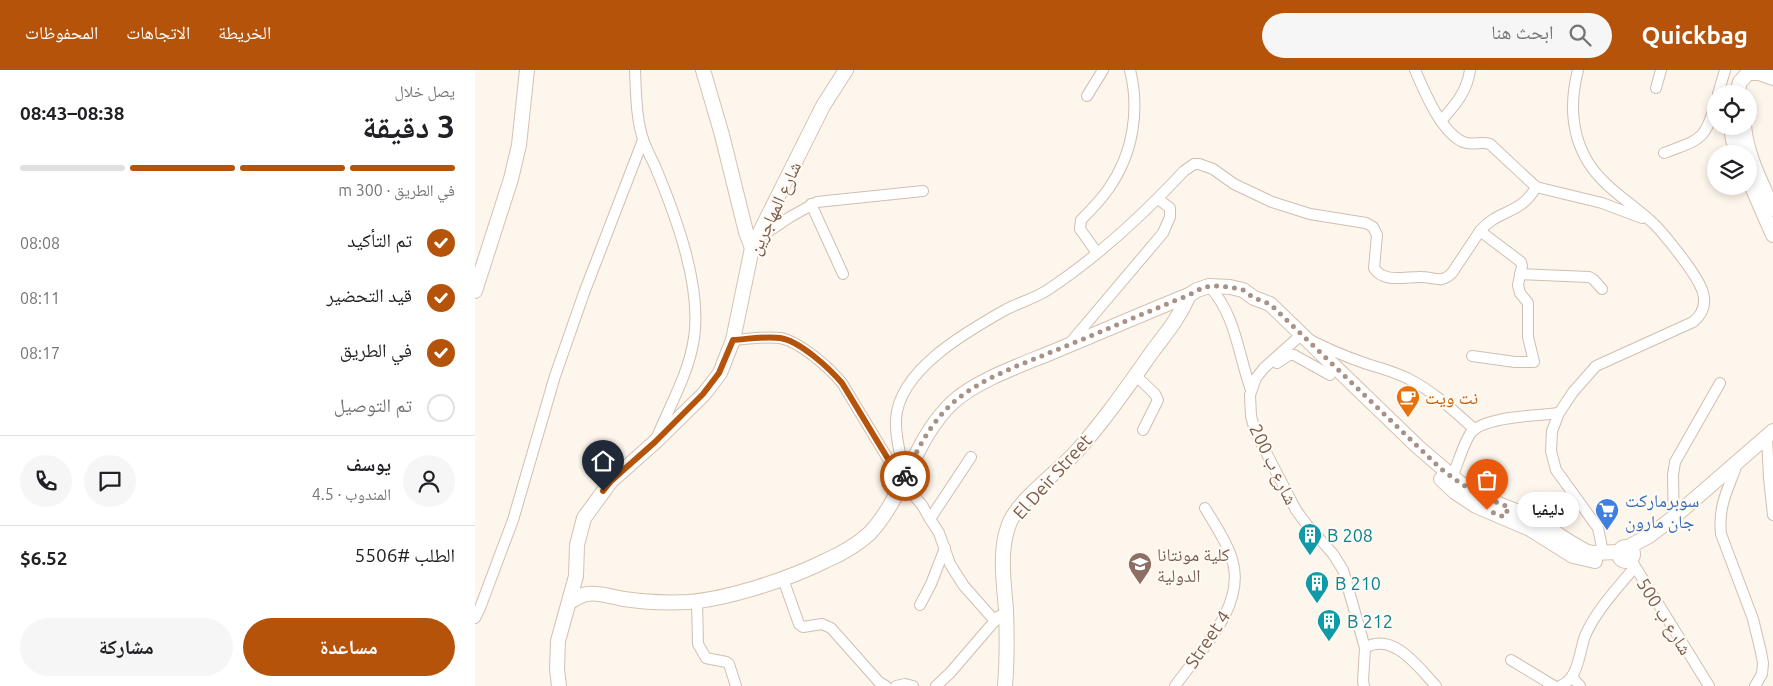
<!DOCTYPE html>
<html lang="ar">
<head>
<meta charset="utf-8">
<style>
	body { margin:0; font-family:Ubuntu,"Noto Naskh Arabic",sans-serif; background:#f6f6f6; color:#202124; direction:rtl; height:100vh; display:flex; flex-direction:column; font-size:19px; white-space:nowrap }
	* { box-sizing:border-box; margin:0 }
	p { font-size:16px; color:#757577 }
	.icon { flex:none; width:28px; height:28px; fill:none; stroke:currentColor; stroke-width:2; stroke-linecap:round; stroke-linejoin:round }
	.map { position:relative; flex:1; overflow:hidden; direction:ltr }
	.panel { display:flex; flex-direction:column; background:#fff; width:475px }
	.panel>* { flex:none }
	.buttons { position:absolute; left:1232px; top:15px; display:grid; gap:10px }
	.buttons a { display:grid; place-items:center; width:50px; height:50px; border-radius:50%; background:#fff; box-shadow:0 2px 8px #0003; font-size:25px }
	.pin { position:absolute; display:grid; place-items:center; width:42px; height:42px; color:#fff; margin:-51px -21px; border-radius:50% 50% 50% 0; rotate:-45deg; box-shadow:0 0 5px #0007 }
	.pin .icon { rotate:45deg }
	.courier { position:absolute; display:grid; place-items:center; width:50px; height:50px; margin:-25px; border:4px solid #b45309; border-radius:50%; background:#fff; color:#222; box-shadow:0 1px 6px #0007 }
	.bubble { position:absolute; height:35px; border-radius:18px; background:#fff; box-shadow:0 2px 8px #0003; font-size:16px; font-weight:700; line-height:35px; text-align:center; direction:rtl }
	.head em { font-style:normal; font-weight:700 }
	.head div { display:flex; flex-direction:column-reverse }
	.head { display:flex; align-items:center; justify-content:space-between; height:85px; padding:0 20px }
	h1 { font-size:32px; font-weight:700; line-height:38px }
	.bar { display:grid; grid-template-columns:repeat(4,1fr); gap:8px 5px; align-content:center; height:60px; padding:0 20px }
	.bar i { height:6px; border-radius:4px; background:#e0e0e0 }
	.bar .on { background:#b45309 }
	.bar p { grid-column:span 4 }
	.line { display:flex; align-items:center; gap:12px; padding:0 20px; border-top:1px solid #e0e0e0 }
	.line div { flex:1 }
	.round { display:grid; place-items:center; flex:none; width:52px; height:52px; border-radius:26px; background:#f6f6f6 }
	ol { padding:0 20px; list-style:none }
	li { display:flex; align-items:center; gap:15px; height:55px }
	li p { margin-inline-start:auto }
	li .icon { padding:5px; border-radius:50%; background:#b45309; color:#fff; stroke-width:4 }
	li:last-child { color:#757577 }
	li i { width:28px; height:28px; border:2px solid #e0e0e0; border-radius:50% }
	.cta { display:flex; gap:10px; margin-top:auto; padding:10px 20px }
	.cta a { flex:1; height:58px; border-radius:30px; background:#b45309; color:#fff; font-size:20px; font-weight:700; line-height:58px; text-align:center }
	.cta a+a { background:#f6f6f6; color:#202124 }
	header { display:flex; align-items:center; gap:30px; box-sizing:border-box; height:70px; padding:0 25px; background:#b45309; color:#fff }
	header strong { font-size:24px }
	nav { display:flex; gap:28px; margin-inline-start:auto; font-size:18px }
	.search { width:350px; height:45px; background:#f6f6f6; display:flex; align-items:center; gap:12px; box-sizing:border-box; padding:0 18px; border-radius:28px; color:#757577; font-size:19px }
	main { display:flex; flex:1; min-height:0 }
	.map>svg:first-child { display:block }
</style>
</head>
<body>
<header>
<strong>Quickbag</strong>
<div class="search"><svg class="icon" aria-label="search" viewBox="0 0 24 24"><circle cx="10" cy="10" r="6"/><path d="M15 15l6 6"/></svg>ابحث هنا</div>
<nav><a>الخريطة</a><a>الاتجاهات</a><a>المحفوظات</a></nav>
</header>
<main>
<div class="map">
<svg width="1298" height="616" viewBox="0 0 1298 616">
	<rect width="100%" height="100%" fill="#fdf6ec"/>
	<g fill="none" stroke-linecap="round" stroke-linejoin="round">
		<g stroke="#d1beb0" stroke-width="12">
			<g id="street">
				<path d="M 160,0 C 161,23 161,50 169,72 C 172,80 176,88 180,96 C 200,144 227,215 219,268 C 214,303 195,335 182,367"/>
				<path d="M 940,0 C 949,21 966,62 988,72 C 997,76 1006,71 1015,74 L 1061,117 L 1127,133 L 1167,148"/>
				<path d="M 1103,0 C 1095,31 1096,64 1113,92 C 1129,118 1157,133 1179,154 C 1190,165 1199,177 1208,189 C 1222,208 1242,233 1218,252 L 1121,296 L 1098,322 L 1084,343 L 1077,361 L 1076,381 L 1081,400 L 1123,458 L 1128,482"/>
				<path d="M 1181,18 L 1186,0"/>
				<path d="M 1243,24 L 1250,0"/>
				<path d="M 612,26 L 628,0"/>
				<path d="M 966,51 C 980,35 992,22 995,0"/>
				<path d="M 1189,83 C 1226,69 1230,71 1241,31"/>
				<path d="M 336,134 L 368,204"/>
				<path d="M 282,169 L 315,147 L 342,132 L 448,121"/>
				<path d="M 622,183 L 605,159 L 606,150 C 616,140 626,130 634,118 C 658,84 665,40 655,0"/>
				<path d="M 1045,204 L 1114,207 L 1118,209 L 1127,219"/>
				<path d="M 734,216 C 761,245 763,284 776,320"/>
				<path d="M 258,270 C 273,269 290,266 305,268 C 324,271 355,298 367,313 L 427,412 L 447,435 L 455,449 L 464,463 L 475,494 L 489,516 L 520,551"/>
				<path d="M 595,273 L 688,163 L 695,147 L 695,138 L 683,129"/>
				<path d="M 997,286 L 1040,292 L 1059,292 L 1053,267 L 1053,233 L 1045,223 L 1043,215 L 1047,196 L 1046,192 L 1005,161 C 1023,139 1046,145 1061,117"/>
				<path d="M 802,293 L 814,285 L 819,285 L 855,305"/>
				<path d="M 661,306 L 680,324 L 683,330 L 668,360"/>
				<path d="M 1292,367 L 1294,408 L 1298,445"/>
				<path d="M 1262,394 C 1253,420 1243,435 1246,464 L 1278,549 L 1286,582 L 1288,593 L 1287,604 L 1280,616"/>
				<path d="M 430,405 C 426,387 420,368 421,349 C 424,300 491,262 530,240 C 543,233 558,229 571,221 C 623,187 667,146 709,101 L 719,94 L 724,94 L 738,99 L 759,114 L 797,132 L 835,144 L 891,153 L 898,157 L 902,165 L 899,198 C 909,214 932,206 947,207 C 954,207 961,210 967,209 C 971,208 974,206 977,203 L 1005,161"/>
				<path d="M 977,407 C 983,394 987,377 995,364 C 1007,346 1062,346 1084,343"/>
				<path d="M 455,449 L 496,387"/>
				<path d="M 1199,456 L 1198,405 L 1200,392 L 1245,313"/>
				<path d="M 1156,490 L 1234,616"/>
				<path d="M 308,509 L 324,554 L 328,557 L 347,554 L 356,558 L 404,612 L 411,616"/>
				<path d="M 222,531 L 223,574 L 231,588 L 251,592 L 254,594 L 261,616"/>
				<path d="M 445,535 L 456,514 L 470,478"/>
				<path d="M 0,548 L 5,538 L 38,450 L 80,306 L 109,223 L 168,70"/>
				<path d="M 890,578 C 918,561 944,598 961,616"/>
				<path d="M 1036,590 L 1079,616"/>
				<path d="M 1097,607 L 1105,616"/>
				<path d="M 421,616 L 430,614 L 438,616"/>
				<path d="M 461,616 L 475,603 L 524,546"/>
				<path d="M 700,616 C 725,581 772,535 757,489 C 751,470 740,455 730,438"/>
				<path d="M 889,616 L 888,611 L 890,578 L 868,500 L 858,484 L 832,455 L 821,440 L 780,361 L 776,346 L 775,325 L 781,308 L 789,298 L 826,265 C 847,277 869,286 892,294 C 906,298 919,302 932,308 C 958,321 978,340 999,359"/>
				<path d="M 1085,616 C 1104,609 1104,582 1110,566 C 1120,542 1143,517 1160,497"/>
			</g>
		</g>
		<g stroke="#d6c0b0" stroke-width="16">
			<g id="secondary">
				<path d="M 228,0 L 247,65 L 271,162 L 277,178"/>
				<path d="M 1262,24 L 1265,12 L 1273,3 L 1284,3 L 1298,8"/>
				<path d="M 1256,56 L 1258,70 L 1263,84"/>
				<path d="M 1269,56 C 1272,86 1286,112 1298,139"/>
				<path d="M 1274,110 L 1298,165"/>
				<path d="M 0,221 L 36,109 L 44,75 L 52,0"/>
				<path d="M 966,409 L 980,422 L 1001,436 L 1055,459 L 1098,486 L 1120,491"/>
				<circle cx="1151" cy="484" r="7"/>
				<path d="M 1153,477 L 1174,466 L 1199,447 L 1298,361"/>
				<path d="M 95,532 C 100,529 105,525 112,524 C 123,522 137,527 149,529 C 169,532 193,533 213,532 C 253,529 314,509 350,491 C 366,484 382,475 395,463 C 430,425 439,369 477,333 C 500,311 546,295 575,283 C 621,264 667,244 714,225 L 722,220 L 734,216 L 755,217 L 768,220 L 779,228 L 795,234 L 943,377 L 985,413 L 1016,431 L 1058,448 L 1093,471 L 1110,481 L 1117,483 L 1143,482"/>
				<path d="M 84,616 L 82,599 L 83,571 L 101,506 L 102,475 L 109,448 L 136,411 L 180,372 L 229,324 L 245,303 L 258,270 L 277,178 L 348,36 L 371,0"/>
				<path d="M 530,616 C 532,591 532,566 531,540 C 529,513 524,483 533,457 C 541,431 582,403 601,382 C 629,351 653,316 677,282 C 692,262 704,248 714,225"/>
			</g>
		</g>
		<use href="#street" stroke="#fff" stroke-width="10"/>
		<use href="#secondary" stroke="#fff" stroke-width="14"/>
	</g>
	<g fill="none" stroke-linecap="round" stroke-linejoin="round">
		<path stroke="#a89285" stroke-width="5" stroke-dasharray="0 9" d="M 430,406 C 442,380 457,350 480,331 C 506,309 542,296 574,283 C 621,264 667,244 714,225 L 729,217 L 742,216 L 755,217 L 768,220 L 779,228 L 795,234 L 965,398 C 986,415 1008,428 1034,437 L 1029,447 L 1012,440"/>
		<path stroke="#b45309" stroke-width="6" d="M 128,421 L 136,411 L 180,372 L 228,324 L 244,303 L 258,270 C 273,269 290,266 305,268 C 325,271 354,298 367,313 L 427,412 L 430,406"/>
	</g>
	<defs>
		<g id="cafe-pin" transform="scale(1.25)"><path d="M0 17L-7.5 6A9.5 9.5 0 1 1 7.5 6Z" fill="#e8710a" stroke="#fffaf3"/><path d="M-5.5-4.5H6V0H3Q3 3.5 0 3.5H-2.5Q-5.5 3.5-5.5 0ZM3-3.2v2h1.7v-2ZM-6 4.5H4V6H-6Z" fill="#fff"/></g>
		<g id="supermarket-pin" transform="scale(1.25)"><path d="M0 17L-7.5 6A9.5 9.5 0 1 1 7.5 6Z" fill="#3f7fe0" stroke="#fffaf3"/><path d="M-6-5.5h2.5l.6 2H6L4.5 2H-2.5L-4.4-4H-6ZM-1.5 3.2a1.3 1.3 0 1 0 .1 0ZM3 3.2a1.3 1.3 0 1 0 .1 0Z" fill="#fff"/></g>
		<g id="building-pin" transform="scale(1.25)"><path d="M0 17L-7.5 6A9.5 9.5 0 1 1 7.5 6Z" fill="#0f9aa8" stroke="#fffaf3"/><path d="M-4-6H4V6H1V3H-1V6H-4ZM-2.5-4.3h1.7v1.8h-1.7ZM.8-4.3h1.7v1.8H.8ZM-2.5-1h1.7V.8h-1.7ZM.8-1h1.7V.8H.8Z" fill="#fff"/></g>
		<g id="school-pin" transform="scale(1.25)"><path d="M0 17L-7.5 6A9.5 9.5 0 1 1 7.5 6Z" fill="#8d6e63" stroke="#fffaf3"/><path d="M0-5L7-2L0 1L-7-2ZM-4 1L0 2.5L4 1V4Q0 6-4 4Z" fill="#fff"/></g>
	</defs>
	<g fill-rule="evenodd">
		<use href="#cafe-pin" x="933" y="327"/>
		<use href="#supermarket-pin" x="1132" y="440"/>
		<use href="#building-pin" x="835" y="465"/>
		<use href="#school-pin" x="665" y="494"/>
		<use href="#building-pin" x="842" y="513"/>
		<use href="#building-pin" x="854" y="551"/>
	</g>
	<g text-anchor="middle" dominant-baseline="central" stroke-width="4.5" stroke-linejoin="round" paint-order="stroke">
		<g font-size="18" fill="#7a5c4d" stroke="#fffaf3">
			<text transform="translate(299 138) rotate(-65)">شارع المهاجرين</text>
			<text transform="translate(799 394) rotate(64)">شارع ب 200</text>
			<text transform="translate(577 406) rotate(-48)">El Deir Street</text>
			<text transform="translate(1190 546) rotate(58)">شارع ب 500</text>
			<text transform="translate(732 569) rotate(-56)">Street 4</text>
		</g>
		<g font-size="18" fill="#c56008" stroke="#fffaf3" text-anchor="start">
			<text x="950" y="327">نت ويت</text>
		</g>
		<g font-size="18" fill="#366cbe" stroke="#fffaf3" text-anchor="start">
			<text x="1150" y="430">سوبرماركت<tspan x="1150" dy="21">جان مارون</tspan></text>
		</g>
		<g font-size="18" fill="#0d838f" stroke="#fffaf3" text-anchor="start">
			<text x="852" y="465">B 208</text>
			<text x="860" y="513">B 210</text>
			<text x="872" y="551">B 212</text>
		</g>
		<g font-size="18" fill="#785e54" stroke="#fffaf3" text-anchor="start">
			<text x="682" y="484">كلية مونتانا<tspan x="682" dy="21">الدولية</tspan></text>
		</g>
	</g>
</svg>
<div class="buttons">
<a><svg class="icon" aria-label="locate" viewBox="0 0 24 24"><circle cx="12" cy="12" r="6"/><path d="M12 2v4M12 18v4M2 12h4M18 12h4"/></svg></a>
<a><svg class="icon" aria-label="layers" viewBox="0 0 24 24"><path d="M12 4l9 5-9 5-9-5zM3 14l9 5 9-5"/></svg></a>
</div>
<div class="pin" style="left:1012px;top:440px;background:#ea580c"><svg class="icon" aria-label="bag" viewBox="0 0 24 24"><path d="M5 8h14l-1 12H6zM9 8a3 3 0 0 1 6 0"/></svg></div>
<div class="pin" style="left:128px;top:421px;background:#1f2937"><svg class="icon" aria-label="home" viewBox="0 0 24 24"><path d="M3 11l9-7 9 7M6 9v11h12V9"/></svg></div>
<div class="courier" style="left:430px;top:406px"><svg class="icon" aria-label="bike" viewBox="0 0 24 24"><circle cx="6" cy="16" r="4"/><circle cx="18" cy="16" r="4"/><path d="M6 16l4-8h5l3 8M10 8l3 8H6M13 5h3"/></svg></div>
<div class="bubble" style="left:1042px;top:422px;width:62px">دليفيا</div>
</div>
<section class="panel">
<div class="head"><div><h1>3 دقيقة</h1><p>يصل خلال</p></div><em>08:38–08:43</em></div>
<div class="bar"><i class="on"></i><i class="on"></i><i class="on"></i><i></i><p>في الطريق · 300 m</p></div>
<ol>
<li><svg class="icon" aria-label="check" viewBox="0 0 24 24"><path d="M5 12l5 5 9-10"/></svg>تم التأكيد<p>08:08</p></li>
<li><svg class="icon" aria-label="check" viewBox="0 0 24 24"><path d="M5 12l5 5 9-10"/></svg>قيد التحضير<p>08:11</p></li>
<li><svg class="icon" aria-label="check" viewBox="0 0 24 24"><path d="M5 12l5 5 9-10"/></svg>في الطريق<p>08:17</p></li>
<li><i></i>تم التوصيل</li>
</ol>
<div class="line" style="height:90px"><a class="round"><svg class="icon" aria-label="person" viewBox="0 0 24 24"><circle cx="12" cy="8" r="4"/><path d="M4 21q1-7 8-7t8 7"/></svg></a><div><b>يوسف</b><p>المندوب · 4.5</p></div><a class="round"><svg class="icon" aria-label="chat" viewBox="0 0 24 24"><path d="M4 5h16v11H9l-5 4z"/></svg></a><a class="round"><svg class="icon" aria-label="phone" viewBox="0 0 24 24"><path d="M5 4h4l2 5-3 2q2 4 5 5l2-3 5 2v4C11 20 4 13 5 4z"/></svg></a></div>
<div class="line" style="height:65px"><div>الطلب #5506</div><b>$6.52</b></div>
<div class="cta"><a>مساعدة</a><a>مشاركة</a></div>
</section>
</main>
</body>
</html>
